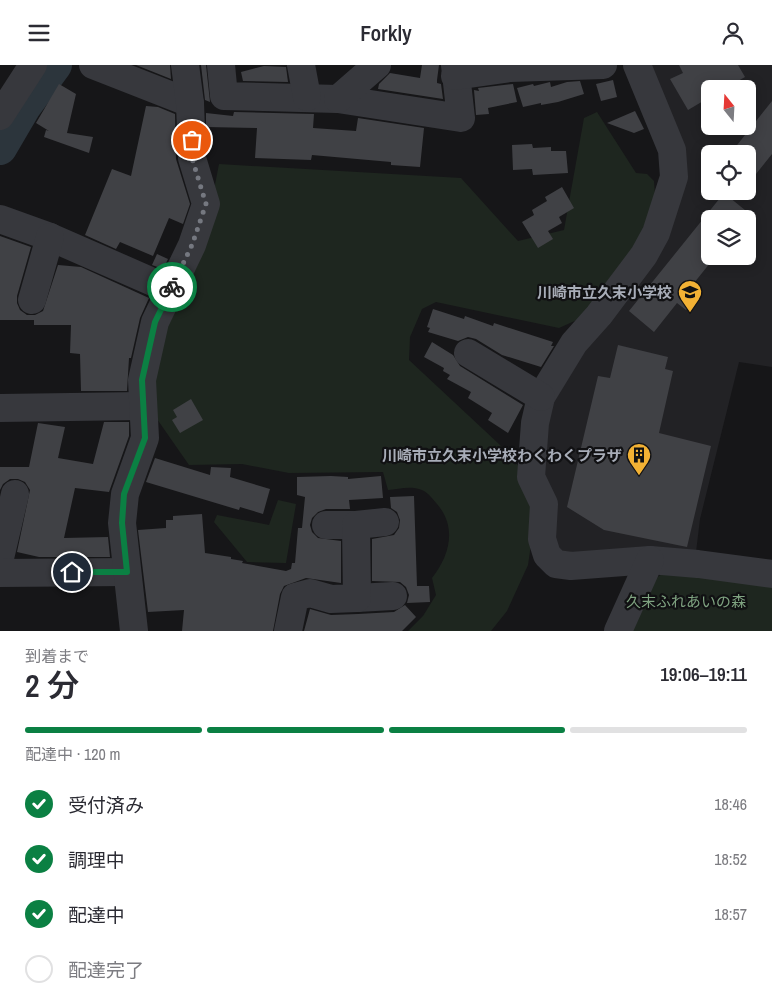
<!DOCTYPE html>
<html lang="ja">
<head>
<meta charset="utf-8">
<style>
	body { margin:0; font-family:"Archivo Narrow","Noto Sans JP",sans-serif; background:#f2f2f3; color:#2b2b33; height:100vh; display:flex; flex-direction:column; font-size:19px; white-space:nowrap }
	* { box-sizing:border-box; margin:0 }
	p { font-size:16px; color:#7c7c81 }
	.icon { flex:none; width:28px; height:28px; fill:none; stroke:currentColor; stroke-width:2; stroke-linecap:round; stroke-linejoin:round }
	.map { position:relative; height:566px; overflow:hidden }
	.sheet { display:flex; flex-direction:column; background:#fff; flex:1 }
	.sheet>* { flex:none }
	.needle { width:32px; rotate:342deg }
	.fabs { position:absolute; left:701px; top:15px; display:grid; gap:10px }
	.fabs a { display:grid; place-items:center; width:55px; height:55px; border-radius:8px; background:#fff; box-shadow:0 2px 12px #0003; font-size:25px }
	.pin { position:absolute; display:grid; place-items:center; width:42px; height:42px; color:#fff; margin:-21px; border:2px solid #fff; border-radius:50%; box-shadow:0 1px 5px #0007 }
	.courier { position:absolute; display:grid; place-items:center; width:50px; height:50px; margin:-25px; border:4px solid #0b8043; border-radius:50%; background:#fff; color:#222; box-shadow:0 1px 6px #0007 }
	.overview em { font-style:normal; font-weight:600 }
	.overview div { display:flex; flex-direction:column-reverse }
	.overview { display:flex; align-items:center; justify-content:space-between; height:85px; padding:0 25px }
	h1 { font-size:32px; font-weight:600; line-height:38px }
	.bar { display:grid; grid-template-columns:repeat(4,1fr); gap:8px 5px; align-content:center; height:60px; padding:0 25px }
	.bar i { height:6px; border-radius:4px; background:#e1e1e2 }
	.bar .active { background:#0b8043 }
	.bar p { grid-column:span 4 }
	ol { padding:0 25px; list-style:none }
	li { display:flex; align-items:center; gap:15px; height:55px }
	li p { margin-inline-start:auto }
	li .icon { padding:5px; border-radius:50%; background:#0b8043; color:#fff; stroke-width:4 }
	li:last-child { color:#7c7c81 }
	li i { width:28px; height:28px; border:2px solid #e1e1e2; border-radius:50% }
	header { display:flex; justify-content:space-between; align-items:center; height:65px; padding:0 25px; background:#fff; font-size:22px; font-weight:600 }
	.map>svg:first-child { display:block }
</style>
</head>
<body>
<header><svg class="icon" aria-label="menu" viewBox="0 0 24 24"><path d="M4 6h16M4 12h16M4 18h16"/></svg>Forkly<svg class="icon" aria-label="person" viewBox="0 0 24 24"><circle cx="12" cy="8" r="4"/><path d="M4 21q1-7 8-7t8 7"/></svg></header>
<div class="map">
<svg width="772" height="566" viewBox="0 0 772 566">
	<rect width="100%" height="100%" fill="#161618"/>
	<path fill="#222225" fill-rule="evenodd" d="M 649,0 L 772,0 L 772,302 L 739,297 L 700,454 L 696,487 L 563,490 L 554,479 L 540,403 L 551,335 L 672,156 ZM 710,24 L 748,24 L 748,61 L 710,61 ZM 710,89 L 748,89 L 748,126 L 710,126 ZM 710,154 L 748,154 L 748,191 L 710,191 Z"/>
	<g fill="#1e261f">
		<path d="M 597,47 L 636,108 L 647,109 L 654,116 L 655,131 L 635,186 L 579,254 L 559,263 L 436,237 L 422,244 L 410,272 L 409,295 L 499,379 L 522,405 L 536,445 L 528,500 L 507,546 L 491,566 L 408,566 L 423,551 L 436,530 L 432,513 C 450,490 457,462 437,439 C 432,433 427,426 419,424 C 410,421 397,424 388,425 L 383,407 L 289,408 L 242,399 L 189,400 L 150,344 L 164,256 L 201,192 L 219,99 L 461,113 L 518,176 L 564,165 L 584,53 Z"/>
		<path d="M 278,435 L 296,439 L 286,498 L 247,497 L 214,457 L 217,450 L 269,460 Z"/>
		<path d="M 662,509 L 772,516 L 772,566 L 626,566 L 647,519 Z"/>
	</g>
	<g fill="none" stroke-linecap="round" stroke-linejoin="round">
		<path stroke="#2c353c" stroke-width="34" d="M 0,83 L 24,42 L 55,0"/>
	</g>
	<g fill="#404145">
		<path d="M 136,0 L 170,0 L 171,14 Z"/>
		<path d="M 201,0 L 206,0 L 210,37 L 205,35 Z"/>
		<path d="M 422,0 L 439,0 L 437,15 L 437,18 L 441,19 L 443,34 L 378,24 L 379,19 L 390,8 L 420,13 Z"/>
		<path d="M 679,0 L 738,0 L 745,12 L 724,24 L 710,24 L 710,32 L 688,45 L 670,14 L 683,8 Z"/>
		<path d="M 264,1 L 286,2 L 288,17 L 243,16 L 241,7 Z"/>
		<path d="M 613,15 L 617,32 L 601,36 L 596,19 Z"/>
		<path d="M 580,16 L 584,29 L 558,37 L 541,40 L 541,38 L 523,42 L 517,23 L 533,19 L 534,21 L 550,17 L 551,22 L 567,17 Z"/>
		<path d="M 59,19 L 76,29 L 67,68 L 93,72 L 89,88 L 44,72 L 46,65 L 49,66 L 36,58 Z"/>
		<path d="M 513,19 L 517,37 L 488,43 L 489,49 L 476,50 L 474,25 L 479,26 L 478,23 Z"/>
		<path d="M 772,36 L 772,89 L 748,119 L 748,89 L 730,89 Z"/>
		<path d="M 146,41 L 158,42 L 175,49 L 176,94 L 190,139 L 183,159 L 169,153 L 153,191 L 120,177 L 116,184 L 85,170 L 112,104 L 131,111 Z"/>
		<path d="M 635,46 L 644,64 L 634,68 L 607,58 Z"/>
		<path d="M 234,47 L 314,49 L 313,63 L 356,66 L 358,53 L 424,63 L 420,102 L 391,100 L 391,97 L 312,90 L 311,95 L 255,93 L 257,63 L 206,62 L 206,48 L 233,51 Z"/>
		<path d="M 532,79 L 533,83 L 551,82 L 551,86 L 566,86 L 568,108 L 533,110 L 532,104 L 513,105 L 512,80 Z"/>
		<path d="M 562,122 L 574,143 L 559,152 L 562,158 L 548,166 L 553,174 L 538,183 L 522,157 L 534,150 L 532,145 L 547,136 L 545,132 Z"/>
		<path d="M 724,128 L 756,154 L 710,154 L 710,198 L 690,223 L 699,230 L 686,245 L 677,238 L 654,267 L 629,246 Z"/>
		<path d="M 0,171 L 31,182 L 17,231 L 17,238 L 20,245 L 27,250 L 35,250 L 43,246 L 58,200 L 81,202 L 149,233 L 140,253 L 131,293 L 129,293 L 127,326 L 81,326 L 80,289 L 70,288 L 71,260 L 34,260 L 34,255 L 0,255 Z"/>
		<path d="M 157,189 L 168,194 L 163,204 L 152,200 Z"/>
		<path d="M 433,244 L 464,254 L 465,251 L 493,261 L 494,258 L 553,277 L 551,281 L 554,281 L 541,302 L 502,290 L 476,274 L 468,272 L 458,276 L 428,267 L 430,263 L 427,262 Z"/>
		<path d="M 432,277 L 453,290 L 460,301 L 523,340 L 508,368 L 488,355 L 492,348 L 468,333 L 471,327 L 447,314 L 450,310 L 443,306 L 444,303 L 424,292 Z"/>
		<path d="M 618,280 L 668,292 L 665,304 L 673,306 L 659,368 L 711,381 L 687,482 L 604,465 L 567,442 L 598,311 L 610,313 Z"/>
		<path d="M 191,334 L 203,355 L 180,368 L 172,355 L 177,352 L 173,345 Z"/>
		<path d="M 104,357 L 129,357 L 129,371 L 109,427 L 75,423 L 64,473 L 108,472 L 110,492 L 39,492 L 17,487 L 30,425 L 25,417 L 18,414 L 10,414 L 3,419 L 0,425 L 0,402 L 29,402 L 38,358 L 65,362 L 58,393 L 93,399 Z"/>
		<path d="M 155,393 L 210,410 L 211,402 L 231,403 L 230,412 L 270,424 L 263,449 L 240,442 L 239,445 L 146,417 Z"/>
		<path d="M 331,411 L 348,412 L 348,414 L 381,411 L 383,433 L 349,435 L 350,444 L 326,444 L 318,447 L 312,453 L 310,460 L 312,467 L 318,473 L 341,476 L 341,518 L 306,513 L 284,521 L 280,529 L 273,566 L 182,566 L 184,545 L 148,547 L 138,465 L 166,463 L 166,455 L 173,455 L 173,451 L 202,449 L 205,488 L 231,492 L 231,494 L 243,496 L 242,498 L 286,506 L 291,504 L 292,498 L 295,498 L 298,463 L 302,463 L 305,432 L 297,430 L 297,412 Z"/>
		<path d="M 414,431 L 417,521 L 429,521 L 430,537 L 407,538 L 409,530 L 406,522 L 400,517 L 372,516 L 372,474 L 394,470 L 399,463 L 400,455 L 397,447 L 391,443 L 390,432 Z"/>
		<path d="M 405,540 L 416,552 L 402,566 L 304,566 L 310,544 L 331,550 L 358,549 L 394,547 Z"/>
	</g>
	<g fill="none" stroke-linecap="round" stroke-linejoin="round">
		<g stroke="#37383d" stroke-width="28">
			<path d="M 93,0 L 190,38"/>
			<path d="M 221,0 L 224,31 L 338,34 L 461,53 L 455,0"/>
			<path d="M 301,0 L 307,32"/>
			<path d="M 637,0 L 672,85 L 674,112 L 656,168 L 644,190 L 599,250 L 574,278 L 541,332 L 535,358 L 531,412 L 544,439 L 542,474 L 547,490 L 556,499 L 571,501 L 650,495 L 698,499 L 772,509"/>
			<path d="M 455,11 L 510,3 L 603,0"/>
			<path d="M 338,34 L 377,0"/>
			<path d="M 0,51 L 33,0"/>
			<path d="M 0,154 L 50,172 L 171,225"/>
			<path d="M 32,235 L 50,172"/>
			<path d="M 468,288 L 541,332"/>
			<path d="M 0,343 L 142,341"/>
			<path d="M 326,460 L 356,460"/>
			<path d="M 0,493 L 15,429"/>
			<path d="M 0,508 L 127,507"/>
			<path d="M 357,533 L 393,531"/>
			<path d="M 134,566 L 122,458 L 125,429 L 145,373 L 142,315 L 155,257 L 192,180 L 206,139 L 192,93 L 190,38 L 185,0"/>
			<path d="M 288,566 L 295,532 L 310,528 L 331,534 L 357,533 L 356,460 L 385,457"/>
			<path d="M 618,566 L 650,495"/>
		</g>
	</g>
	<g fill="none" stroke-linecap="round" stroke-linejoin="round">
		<path stroke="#757880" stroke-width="5" stroke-dasharray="0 9" d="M 172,222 L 192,180 L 206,139 L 192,93 L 192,75"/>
		<path stroke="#0b8043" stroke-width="6" d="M 72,507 L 127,507 L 122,458 L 124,429 L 145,373 L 142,315 L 155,257 L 172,222"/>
	</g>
	<defs>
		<g id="school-pin" transform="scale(1.25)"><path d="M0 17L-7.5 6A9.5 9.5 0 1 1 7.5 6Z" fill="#f2b134" stroke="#111113"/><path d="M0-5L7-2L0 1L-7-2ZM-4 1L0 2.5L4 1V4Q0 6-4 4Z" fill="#111"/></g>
		<g id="building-pin" transform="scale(1.25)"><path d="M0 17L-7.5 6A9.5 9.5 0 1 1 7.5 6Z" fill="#f2b134" stroke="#111113"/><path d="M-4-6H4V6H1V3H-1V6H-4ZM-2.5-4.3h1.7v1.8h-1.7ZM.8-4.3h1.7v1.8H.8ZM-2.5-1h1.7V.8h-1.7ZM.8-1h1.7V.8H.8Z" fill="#111"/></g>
	</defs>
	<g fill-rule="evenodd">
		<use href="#school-pin" x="690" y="227"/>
		<use href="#building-pin" x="639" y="390"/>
	</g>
	<g text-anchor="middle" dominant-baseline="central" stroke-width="4.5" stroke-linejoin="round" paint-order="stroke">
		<g font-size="15" font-weight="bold" fill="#a8adb8" stroke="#111113" text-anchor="end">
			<text x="672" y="227">川崎市立久末小学校</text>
			<text x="622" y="390">川崎市立久末小学校わくわくプラザ</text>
		</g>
		<g font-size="15" fill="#7fa381" stroke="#111113">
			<text x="686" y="536">久末ふれあいの森</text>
		</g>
	</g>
</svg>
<div class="fabs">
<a><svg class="needle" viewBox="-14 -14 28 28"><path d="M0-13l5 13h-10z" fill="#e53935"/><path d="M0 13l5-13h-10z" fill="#7c7c81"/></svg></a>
<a><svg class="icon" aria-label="locate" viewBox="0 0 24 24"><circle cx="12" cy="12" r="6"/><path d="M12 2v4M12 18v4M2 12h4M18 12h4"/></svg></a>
<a><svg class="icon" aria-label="layers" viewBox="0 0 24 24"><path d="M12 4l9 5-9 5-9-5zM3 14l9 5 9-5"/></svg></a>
</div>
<div class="pin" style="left:192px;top:75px;background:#ea580c"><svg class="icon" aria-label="bag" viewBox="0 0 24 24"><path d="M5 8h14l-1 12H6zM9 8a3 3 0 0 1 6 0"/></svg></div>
<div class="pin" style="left:72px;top:507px;background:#1f2937"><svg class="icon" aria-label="home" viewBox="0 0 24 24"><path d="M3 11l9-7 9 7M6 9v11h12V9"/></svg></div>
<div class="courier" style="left:172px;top:222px"><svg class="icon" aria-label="bike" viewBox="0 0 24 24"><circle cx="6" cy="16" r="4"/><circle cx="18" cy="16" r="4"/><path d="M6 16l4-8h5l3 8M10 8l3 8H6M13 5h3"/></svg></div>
</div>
<section class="sheet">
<div class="overview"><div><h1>2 分</h1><p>到着まで</p></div><em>19:06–19:11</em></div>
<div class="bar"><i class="active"></i><i class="active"></i><i class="active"></i><i></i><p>配達中 · 120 m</p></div>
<ol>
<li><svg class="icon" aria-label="check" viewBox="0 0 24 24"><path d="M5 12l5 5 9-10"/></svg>受付済み<p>18:46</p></li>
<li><svg class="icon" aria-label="check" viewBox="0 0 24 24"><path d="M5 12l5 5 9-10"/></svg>調理中<p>18:52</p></li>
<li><svg class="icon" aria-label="check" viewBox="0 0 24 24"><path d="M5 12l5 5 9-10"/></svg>配達中<p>18:57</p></li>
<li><i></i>配達完了</li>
</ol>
</section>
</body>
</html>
